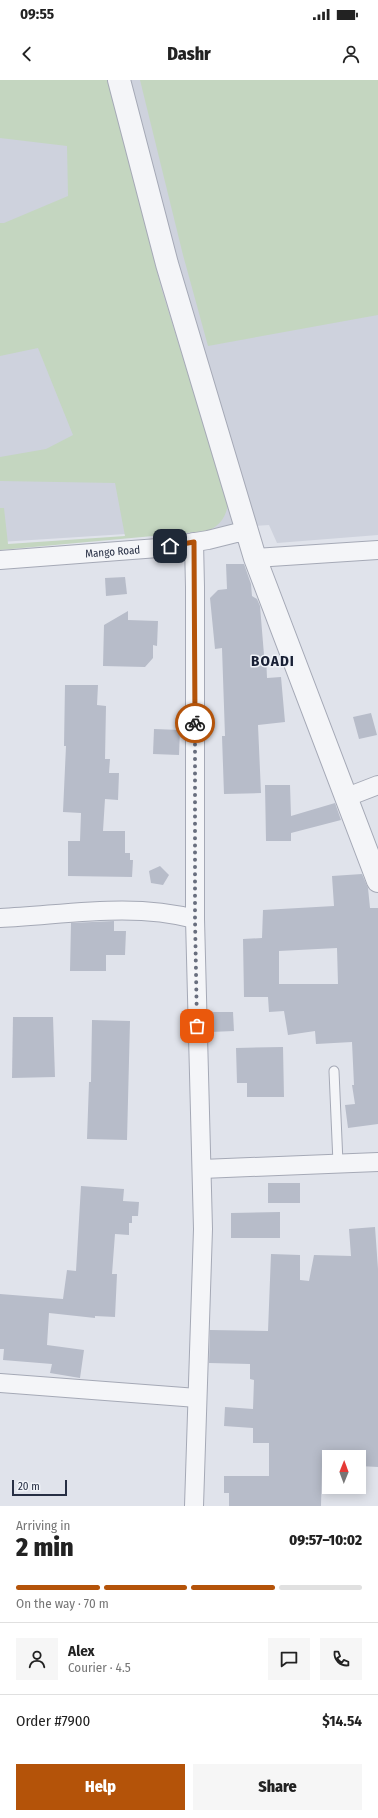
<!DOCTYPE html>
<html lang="en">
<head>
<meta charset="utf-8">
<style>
	body { margin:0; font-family:"Fira Sans Condensed",sans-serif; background:#f6f6f6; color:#222; height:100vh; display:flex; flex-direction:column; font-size:15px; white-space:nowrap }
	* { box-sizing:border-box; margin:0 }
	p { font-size:13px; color:#767676 }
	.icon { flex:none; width:22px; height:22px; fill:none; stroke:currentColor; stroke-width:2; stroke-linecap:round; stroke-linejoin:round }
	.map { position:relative; height:1426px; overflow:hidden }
	.sheet { display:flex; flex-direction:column; background:#fff; flex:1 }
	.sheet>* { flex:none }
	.needle { width:26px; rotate:1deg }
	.fabs { position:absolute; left:322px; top:1370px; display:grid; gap:8px }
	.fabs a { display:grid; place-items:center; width:44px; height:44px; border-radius:0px; background:#fff; box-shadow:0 2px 10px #0003; font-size:20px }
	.scale { position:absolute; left:12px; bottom:10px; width:55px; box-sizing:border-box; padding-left:4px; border:2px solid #272f44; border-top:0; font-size:11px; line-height:14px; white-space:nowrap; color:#272f44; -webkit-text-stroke:3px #f0f3f8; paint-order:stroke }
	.pin { position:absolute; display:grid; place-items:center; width:34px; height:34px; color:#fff; margin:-17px; border-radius:8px; box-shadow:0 2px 6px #0006 }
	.courier { position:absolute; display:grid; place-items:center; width:40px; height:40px; margin:-20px; border:3px solid #b45309; border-radius:50%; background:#fff; color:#222; box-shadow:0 1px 5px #0007 }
	.overview em { font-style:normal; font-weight:800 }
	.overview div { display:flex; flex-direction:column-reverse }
	.overview { display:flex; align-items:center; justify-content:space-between; height:68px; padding:0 16px }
	h1 { font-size:26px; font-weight:800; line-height:30px }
	.bar { display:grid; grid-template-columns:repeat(4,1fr); gap:6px 4px; align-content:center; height:48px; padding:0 16px }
	.bar i { height:5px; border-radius:3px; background:#e0e0e0 }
	.bar .current { background:#b45309 }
	.bar p { grid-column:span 4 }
	.line { display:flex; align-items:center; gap:10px; padding:0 16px; border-top:1px solid #e0e0e0 }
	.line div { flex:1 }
	.round { display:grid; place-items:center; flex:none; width:42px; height:42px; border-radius:0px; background:#f6f6f6 }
	.action { display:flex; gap:8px; margin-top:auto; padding:8px 16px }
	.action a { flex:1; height:46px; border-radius:0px; background:#b45309; color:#fff; font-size:16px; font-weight:800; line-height:46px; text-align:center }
	.action a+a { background:#f6f6f6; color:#222 }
	.status { display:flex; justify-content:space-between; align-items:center; height:28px; padding:0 20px; background:#fff; direction:ltr }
	.status svg { height:11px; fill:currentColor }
	header { display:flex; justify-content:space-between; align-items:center; height:52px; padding:0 16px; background:#fff; font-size:18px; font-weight:800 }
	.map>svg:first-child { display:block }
</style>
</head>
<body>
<div class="status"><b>09:55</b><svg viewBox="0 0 49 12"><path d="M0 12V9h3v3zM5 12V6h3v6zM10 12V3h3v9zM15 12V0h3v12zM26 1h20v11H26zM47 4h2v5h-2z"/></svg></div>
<header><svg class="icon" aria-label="back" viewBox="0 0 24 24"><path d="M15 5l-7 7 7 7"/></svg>Dashr<svg class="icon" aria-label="person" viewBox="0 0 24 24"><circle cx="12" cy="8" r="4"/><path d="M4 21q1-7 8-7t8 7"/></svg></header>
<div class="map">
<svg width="378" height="1426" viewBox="0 0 378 1426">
	<rect width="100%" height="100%" fill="#e0e3eb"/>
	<path fill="#ced2dd" d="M 0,0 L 378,0 L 378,455 L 277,463 L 269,445 L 0,462 Z"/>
	<g fill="#c4d6c0">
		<path d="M 0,0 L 108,0 L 161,207 L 228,424 C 225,439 221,444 208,451 L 0,470 L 0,428 L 4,428 L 8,464 L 125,456 L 115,403 L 0,401 L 0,377 L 46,369 L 73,355 L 38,268 L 0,276 L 0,143 L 4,143 L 68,116 L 67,66 L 0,58 Z"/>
		<path d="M 140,0 L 378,0 L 378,235 L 208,266 L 183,175 Z"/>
	</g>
	<g fill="#b7bcc9" fill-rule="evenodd">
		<path d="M 226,484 L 244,484 L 251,504 L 252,516 L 257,519 L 260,526 L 264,575 L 266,575 L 267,598 L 281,597 L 285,642 L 258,645 L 261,713 L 224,714 L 222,656 L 225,656 L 222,568 L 215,569 L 210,518 L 218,510 L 227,509 Z"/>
		<path d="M 125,497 L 127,514 L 106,516 L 105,498 Z"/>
		<path d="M 128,531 L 128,540 L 158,541 L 157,566 L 153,565 L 153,578 L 145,587 L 103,586 L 104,545 Z"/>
		<path d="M 65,605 L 98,605 L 97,625 L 106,626 L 105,679 L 110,679 L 109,693 L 119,693 L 118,720 L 105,719 L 103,751 L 125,751 L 125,773 L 130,773 L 130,780 L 133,780 L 132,797 L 68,796 L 68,761 L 80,761 L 81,733 L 63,732 L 66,666 L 64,666 Z"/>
		<path d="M 371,633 L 377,655 L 359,659 L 353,637 Z"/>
		<path d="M 154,649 L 180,650 L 179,675 L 153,674 Z"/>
		<path d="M 265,705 L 290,705 L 291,736 L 335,723 L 341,740 L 291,753 L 291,761 L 266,761 Z"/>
		<path d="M 160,786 L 169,795 L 163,805 L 151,803 L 149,791 Z"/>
		<path d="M 362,794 L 368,808 L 370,828 L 378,828 L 378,1044 L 348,1048 L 345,1025 L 355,1024 L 352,1005 L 354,1005 L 352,962 L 316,964 L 315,951 L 288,955 L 284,931 L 269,932 L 268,917 L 244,917 L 243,859 L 262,858 L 263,830 L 334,826 L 332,796 ZM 337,868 L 338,904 L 279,904 L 279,871 Z"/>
		<path d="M 114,841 L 114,851 L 126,851 L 125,875 L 106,875 L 106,891 L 70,891 L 71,843 Z"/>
		<path d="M 209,932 L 233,932 L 234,951 L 210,952 Z"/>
		<path d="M 13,937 L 53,937 L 55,997 L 12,998 Z"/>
		<path d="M 92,940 L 130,941 L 127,1060 L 87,1059 L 89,1002 L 91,1002 Z"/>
		<path d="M 283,967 L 284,1017 L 247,1017 L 247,1003 L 237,1003 L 236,968 Z"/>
		<rect x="268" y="1103" width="32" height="20"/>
		<path d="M 81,1106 L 124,1109 L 123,1121 L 139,1122 L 138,1136 L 132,1136 L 132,1143 L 129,1143 L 129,1155 L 115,1154 L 112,1194 L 117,1194 L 115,1237 L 95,1236 L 95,1238 L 49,1233 L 47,1265 L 84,1270 L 80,1298 L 50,1293 L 52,1284 L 3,1280 L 4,1269 L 0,1269 L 0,1214 L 63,1219 L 67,1190 L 76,1191 Z"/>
		<path d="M 280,1132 L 280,1158 L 231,1158 L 231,1133 Z"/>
		<path d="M 375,1147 L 378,1189 L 378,1387 L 359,1386 L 359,1377 L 329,1377 L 329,1386 L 322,1386 L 321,1426 L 229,1426 L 229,1413 L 224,1413 L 224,1396 L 269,1396 L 269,1363 L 253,1363 L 253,1348 L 224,1346 L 225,1327 L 253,1329 L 254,1300 L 250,1299 L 250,1284 L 209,1283 L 210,1250 L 268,1251 L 271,1174 L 300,1175 L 300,1200 L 309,1201 L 314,1175 L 351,1176 L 349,1149 Z"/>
	</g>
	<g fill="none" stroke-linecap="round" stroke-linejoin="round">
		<g stroke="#a5a9b6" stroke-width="11">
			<path id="service" d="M 334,991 L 338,1083"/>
		</g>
		<g stroke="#a5a9b6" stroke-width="20">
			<g id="minor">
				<path d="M 194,462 L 195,507 L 195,839 L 203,1149 L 194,1426"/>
				<path d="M 255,478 L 378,470"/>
				<path id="s1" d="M 0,480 L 158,468 L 208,460 L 236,453 L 247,453"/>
				<path d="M 347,717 L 378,705"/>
				<path d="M 0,838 C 65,835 131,822 195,839"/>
				<path d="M 202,1089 L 378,1082"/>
				<path d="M 0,1303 L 197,1318"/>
			</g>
		</g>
		<g stroke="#a5a9b6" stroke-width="24">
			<path id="tertiary" d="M 119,0 L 167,184 L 255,478 L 378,801"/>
		</g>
		<use href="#service" stroke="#f4f5f8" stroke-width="9"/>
		<use href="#minor" stroke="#f4f5f8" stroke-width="18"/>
		<use href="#tertiary" stroke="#f4f5f8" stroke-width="22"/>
	</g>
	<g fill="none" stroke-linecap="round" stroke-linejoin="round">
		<path stroke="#686e7e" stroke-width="4" stroke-dasharray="0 7.2" d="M 195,643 L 195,839 L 197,946"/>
		<path stroke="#b45309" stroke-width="5" d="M 170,466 L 194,462 L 195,643"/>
	</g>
	<g text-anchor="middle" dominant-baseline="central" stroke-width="3" stroke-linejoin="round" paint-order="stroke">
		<g font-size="11" fill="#272f44" stroke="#f0f3f8">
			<text stroke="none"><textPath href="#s1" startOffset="113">Mango Road</textPath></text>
		</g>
		<g font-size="15" font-weight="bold" letter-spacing="1" fill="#192035" stroke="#f0f3f8">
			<text x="273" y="581">BOADI</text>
		</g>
	</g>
</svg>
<div class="fabs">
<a><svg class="needle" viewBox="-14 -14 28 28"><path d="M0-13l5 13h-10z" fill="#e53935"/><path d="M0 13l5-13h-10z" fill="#767676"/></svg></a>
</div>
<div class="scale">20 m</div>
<div class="pin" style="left:197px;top:946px;background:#ea580c"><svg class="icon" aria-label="bag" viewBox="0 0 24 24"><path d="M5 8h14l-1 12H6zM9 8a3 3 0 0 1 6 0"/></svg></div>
<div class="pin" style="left:170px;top:466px;background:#1f2937"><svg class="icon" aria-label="home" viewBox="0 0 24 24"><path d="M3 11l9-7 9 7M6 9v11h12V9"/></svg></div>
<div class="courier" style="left:195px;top:643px"><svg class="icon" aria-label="bike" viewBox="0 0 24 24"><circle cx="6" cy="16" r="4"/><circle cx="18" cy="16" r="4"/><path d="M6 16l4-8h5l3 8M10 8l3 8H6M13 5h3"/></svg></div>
</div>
<section class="sheet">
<div class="overview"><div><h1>2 min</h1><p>Arriving in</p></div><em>09:57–10:02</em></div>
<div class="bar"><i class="current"></i><i class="current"></i><i class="current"></i><i></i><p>On the way · 70 m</p></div>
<div class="line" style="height:72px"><a class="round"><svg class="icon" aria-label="person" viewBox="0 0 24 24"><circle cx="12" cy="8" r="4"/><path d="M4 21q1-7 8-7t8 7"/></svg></a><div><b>Alex</b><p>Courier · 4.5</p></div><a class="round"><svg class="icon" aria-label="chat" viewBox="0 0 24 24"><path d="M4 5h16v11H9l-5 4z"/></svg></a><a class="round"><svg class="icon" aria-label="phone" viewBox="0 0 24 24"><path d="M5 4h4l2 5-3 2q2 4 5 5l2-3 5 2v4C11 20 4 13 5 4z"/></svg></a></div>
<div class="line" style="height:52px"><div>Order #7900</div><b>$14.54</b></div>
<div class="action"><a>Help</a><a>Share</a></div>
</section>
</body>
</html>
